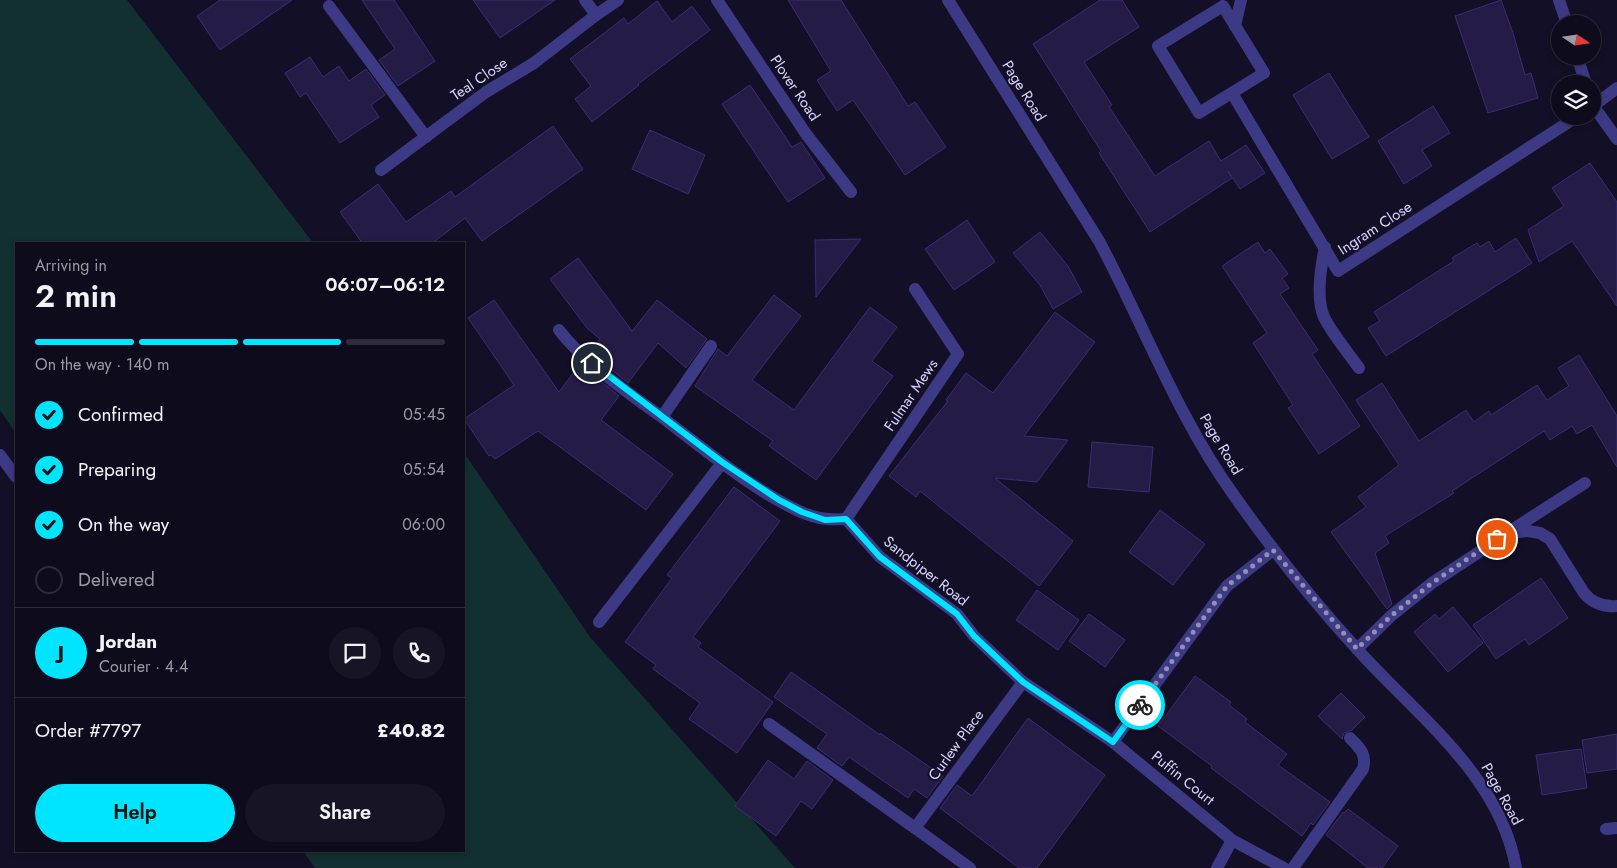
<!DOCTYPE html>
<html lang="en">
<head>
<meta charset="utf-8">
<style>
	body { margin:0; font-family:Jost,sans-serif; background:#171425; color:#f1f3f6; height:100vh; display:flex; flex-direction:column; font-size:19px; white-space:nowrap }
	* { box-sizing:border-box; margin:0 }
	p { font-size:16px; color:#9b9ba3 }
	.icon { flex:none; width:28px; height:28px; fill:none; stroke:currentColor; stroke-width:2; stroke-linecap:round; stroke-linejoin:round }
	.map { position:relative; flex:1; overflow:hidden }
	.drawer { position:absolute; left:15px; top:242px; width:450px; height:610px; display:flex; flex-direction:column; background:#0e0b1c; border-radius:0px; box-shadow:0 2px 8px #0003,0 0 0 1px #2e2b3b }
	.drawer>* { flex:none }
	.needle { width:32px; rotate:103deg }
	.buttons { position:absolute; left:1551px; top:15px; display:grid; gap:10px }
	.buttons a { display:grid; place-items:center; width:50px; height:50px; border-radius:50%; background:#0e0b1c; box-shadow:0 2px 8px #0003,0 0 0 1px #2e2b3b; font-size:25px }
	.pin { position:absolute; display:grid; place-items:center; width:42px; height:42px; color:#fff; margin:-21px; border:2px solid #fff; border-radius:50%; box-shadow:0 1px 5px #0007 }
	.courier { position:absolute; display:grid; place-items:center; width:50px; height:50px; margin:-25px; border:4px solid #00e5ff; border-radius:50%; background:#fff; color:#222; box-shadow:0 1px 6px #0007 }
	.summary em { font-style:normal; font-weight:600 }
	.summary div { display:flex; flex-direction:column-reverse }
	.summary { display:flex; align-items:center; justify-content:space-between; height:85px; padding:0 20px }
	h1 { font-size:32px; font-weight:600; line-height:38px }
	.bar { display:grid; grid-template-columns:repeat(4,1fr); gap:8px 5px; align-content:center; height:60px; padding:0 20px }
	.bar i { height:6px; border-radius:4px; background:#2e2b3b }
	.bar .active { background:#00e5ff }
	.bar p { grid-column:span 4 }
	.line { display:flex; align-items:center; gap:12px; padding:0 20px; border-top:1px solid #2e2b3b }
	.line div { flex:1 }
	.round { display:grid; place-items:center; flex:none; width:52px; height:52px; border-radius:26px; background:#171425 }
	ol { padding:0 20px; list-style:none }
	li { display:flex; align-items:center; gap:15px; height:55px }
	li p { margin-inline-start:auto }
	li .icon { padding:5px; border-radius:50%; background:#00e5ff; color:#111; stroke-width:4 }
	li:last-child { color:#9b9ba3 }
	li i { width:28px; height:28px; border:2px solid #2e2b3b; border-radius:50% }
	.button { display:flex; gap:10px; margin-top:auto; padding:10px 20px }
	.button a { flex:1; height:58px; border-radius:30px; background:#00e5ff; color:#111; font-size:20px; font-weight:600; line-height:58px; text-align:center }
	.button a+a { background:#171425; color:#f1f3f6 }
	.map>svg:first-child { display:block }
</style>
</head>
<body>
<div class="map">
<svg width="1617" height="868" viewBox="0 0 1617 868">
	<rect width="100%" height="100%" fill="#130f26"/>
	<g fill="#12302f">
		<path d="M 0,0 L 127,0 L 314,244 L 16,244 L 16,434 L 0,410 Z"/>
		<path d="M 464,453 L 590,637 L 795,868 L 315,868 L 303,851 L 464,851 Z"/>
	</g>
	<g fill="#241b47" stroke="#3b2d73">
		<path d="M 220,0 L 292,0 L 220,50 L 197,16 Z"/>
		<path d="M 362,0 L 394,0 L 435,61 L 398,86 L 379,60 L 395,49 Z"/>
		<path d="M 473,0 L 555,0 L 500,38 Z"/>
		<path d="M 788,0 L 841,0 L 908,106 L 915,102 L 946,147 L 905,175 L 853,100 L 837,111 L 817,80 L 831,71 Z"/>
		<path d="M 1100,0 L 1122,0 L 1139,27 L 1084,62 L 1112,105 L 1109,107 L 1155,176 L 1209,141 L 1221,161 L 1246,145 L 1265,173 L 1240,189 L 1228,171 L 1232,178 L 1150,232 L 1099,153 L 1101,151 L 1033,44 Z"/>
		<path d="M 1501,0 L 1513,33 L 1525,75 L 1531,73 L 1538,98 L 1488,113 L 1455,16 Z"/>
		<path d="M 657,1 L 672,22 L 692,6 L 710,30 L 638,84 L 639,85 L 592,122 L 575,99 L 591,86 L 570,59 L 624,18 L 628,24 Z"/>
		<path d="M 310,57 L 323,77 L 339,66 L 349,81 L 366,69 L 385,95 L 371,105 L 379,117 L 340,143 L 306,93 L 300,97 L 285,73 Z"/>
		<path d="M 1329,73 L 1369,137 L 1332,159 L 1293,95 Z"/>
		<path d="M 750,85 L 792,147 L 801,142 L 825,178 L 788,202 L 722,104 Z"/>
		<path d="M 1433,106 L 1450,133 L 1422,150 L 1432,166 L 1404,184 L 1378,141 Z"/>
		<path d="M 553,126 L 583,169 L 482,241 L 465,218 L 431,244 L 363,244 L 340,212 L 378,184 L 406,222 L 451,191 L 455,197 Z"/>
		<path d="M 650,130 L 705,155 L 688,194 L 632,169 Z"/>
		<path d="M 1590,163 L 1617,202 L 1617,306 L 1572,241 L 1539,262 L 1528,230 L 1564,206 L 1552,188 Z"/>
		<path d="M 967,220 L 995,262 L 954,290 L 925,249 Z"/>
		<path d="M 1040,232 L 1068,266 L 1082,292 L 1053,309 L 1040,285 L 1013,253 Z"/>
		<path d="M 1516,238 L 1532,263 L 1386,356 L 1368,328 L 1380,321 L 1374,312 L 1454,261 L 1452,258 L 1477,243 L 1480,247 L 1489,241 L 1495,252 Z"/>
		<path d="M 861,239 L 816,297 L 815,240 Z"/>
		<path d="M 1258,242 L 1265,253 L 1270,249 L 1288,274 L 1282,278 L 1289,288 L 1280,294 L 1318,350 L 1312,354 L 1360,426 L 1319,454 L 1288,408 L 1293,405 L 1253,343 L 1267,333 L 1222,266 Z"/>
		<path d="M 578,258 L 632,331 L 657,300 L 707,339 L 686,368 L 658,343 L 628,383 L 590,352 L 600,339 L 587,328 L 550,279 Z"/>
		<path d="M 774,295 L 801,316 L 752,380 L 794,410 L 870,307 L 897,327 L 872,361 L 893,376 L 816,480 L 769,446 L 773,441 L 695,386 L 718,349 L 727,356 Z"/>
		<path d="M 494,300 L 559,392 L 580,364 L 619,396 L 601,420 L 673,474 L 646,510 L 538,431 L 495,459 L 491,455 L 489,456 L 464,419 L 514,385 L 468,318 Z"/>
		<path d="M 1055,312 L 1095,342 L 1024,436 L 1068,440 L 1037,482 L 995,478 L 1073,541 L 1039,586 L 920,491 L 916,497 L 889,476 L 948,401 L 946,400 L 966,373 L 993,393 Z"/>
		<path d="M 1579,355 L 1617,416 L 1617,467 L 1592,425 L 1577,434 L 1572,426 L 1550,440 L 1544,431 L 1452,491 L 1454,493 L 1385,536 L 1389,543 L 1375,553 L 1392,604 L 1387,609 L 1331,532 L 1366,507 L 1358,497 L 1399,465 L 1356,400 L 1382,383 L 1419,441 L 1466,410 L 1474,422 L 1489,411 L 1491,415 L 1537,385 L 1547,400 L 1569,386 L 1558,368 Z"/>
		<path d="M 1092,442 L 1153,447 L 1149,492 L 1088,487 Z"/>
		<path d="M 734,487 L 780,521 L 693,637 L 701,643 L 698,647 L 773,702 L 737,753 L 689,719 L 700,703 L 653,669 L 656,665 L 625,642 L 672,578 L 667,575 Z"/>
		<path d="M 1160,510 L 1205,544 L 1173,585 L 1129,552 Z"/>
		<path d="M 1541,578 L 1568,618 L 1529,645 L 1525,639 L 1496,659 L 1473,625 Z"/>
		<path d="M 1037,590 L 1079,620 L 1058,650 L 1016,620 Z"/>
		<path d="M 1453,607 L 1483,643 L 1448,672 L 1414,632 L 1435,614 L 1439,619 Z"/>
		<path d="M 1089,614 L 1125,640 L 1105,667 L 1069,641 Z"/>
		<path d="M 791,672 L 880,735 L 880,733 L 943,776 L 927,798 L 914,789 L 908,798 L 849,757 L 842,766 L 817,748 L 827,734 L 774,697 Z"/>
		<path d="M 1195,676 L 1231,702 L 1229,705 L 1247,719 L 1245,722 L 1287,754 L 1278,765 L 1330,802 L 1313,825 L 1311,823 L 1302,836 L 1211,768 L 1212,766 L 1158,726 Z"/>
		<path d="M 1341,693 L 1365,717 L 1352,730 L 1344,733 L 1342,739 L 1318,716 Z"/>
		<path d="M 1028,718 L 1105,775 L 1037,868 L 1019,868 L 940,808 L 957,785 L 972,796 Z"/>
		<path d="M 1617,734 L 1617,769 L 1587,773 L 1582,740 Z"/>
		<path d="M 1581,749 L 1587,788 L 1542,795 L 1536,755 Z"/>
		<path d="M 768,760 L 794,779 L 807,761 L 833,780 L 812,809 L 801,801 L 776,836 L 735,806 Z"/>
		<path d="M 1348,809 L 1398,846 L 1382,868 L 1368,868 L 1326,835 L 1343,812 L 1344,813 Z"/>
	</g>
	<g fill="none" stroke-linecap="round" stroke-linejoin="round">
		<g stroke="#3d3a85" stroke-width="12">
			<path d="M 329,6 L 426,137"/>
			<path d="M 1235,26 L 1241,0"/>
			<path d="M 1325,247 C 1321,266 1316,299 1324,317 C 1331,332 1349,354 1359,368"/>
			<path d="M 662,417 L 711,346"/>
			<path d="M 1584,593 C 1592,603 1604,607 1617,606"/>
			<path d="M 1293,868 L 1363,769 C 1367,754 1360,748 1350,738"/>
		</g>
		<g stroke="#3d3a85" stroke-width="12">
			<path d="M 585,0 L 596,15 L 618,0"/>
			<path d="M 717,0 L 806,134 L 851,192"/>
			<path d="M 948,0 L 1099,241 C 1144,325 1177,416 1233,494 C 1271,548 1312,600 1357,649 C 1416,715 1500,775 1516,868"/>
			<path d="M 1559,0 L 1567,24"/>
			<path d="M 1223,6 L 1264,73 L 1199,113 L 1158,46 Z"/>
			<path d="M 1577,56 L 1586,84"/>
			<path d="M 1232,93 L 1338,271 L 1578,116"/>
			<path d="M 1592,104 L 1617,139"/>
			<path d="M 1592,107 L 1617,88"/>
			<path d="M 381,170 L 486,92 L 534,63 L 596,15"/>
			<path d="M 559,330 C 584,363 629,393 663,418 C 705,450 753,490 801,512 C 818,519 828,520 846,519 L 880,557 L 957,614 L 974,636 L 1023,682 L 1113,742 L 1227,586 L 1273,550"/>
			<path d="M 0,455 L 16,477"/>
			<path d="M 846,519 L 958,354 L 915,289"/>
			<path d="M 1510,531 L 1585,483"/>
			<path d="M 599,622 L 722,463"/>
			<path d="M 1357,649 L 1392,615 L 1432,583 L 1508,533 L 1528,531 L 1540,533 L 1550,539 L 1584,593"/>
			<path d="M 769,724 L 915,828"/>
			<path d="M 1113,742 L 1232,840 L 1284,868"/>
			<path d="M 1606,829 L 1617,828"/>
			<path d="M 970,868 L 915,828 L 1023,682"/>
			<path d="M 1217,868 L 1232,840"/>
		</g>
	</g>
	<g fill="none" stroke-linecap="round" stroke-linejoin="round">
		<path stroke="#948fb3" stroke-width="5" stroke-dasharray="0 9" d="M 1140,705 L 1227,586 L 1273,550 L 1357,649 L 1392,615 L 1432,583 L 1497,539"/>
		<path stroke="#00e5ff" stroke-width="6" d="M 592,363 L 722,462 L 779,500 L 802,512 L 825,520 L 846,519 L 880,557 L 957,614 L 974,636 L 1023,682 L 1113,742 L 1140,705"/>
	</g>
	<g text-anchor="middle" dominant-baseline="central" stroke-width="4" stroke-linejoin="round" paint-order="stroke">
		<g font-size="15" fill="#d9d4ff" stroke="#130f26">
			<text transform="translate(479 79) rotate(-34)">Teal Close</text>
			<text transform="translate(795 88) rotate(56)">Plover Road</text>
			<text transform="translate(1024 91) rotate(58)">Page Road</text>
			<text transform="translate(1375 228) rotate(-33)">Ingram Close</text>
			<text transform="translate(911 395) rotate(-56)">Fulmar Mews</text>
			<text transform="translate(1221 444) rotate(59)">Page Road</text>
			<text transform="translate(926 571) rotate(38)">Sandpiper Road</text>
			<text transform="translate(956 745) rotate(-54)">Curlew Place</text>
			<text transform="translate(1183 778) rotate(39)">Puffin Court</text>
			<text transform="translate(1502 794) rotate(61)">Page Road</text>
		</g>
	</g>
</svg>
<div class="buttons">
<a><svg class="needle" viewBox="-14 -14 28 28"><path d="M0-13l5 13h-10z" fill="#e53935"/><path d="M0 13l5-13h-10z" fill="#9b9ba3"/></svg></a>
<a><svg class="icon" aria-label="layers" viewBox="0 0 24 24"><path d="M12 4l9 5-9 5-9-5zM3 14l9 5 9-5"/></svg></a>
</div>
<div class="pin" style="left:1497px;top:539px;background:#ea580c"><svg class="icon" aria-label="bag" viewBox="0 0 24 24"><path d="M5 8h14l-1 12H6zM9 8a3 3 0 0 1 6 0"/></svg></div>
<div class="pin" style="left:592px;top:363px;background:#1f2937"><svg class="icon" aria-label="home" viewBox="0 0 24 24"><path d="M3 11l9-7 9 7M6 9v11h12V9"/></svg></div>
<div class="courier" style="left:1140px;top:705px"><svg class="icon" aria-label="bike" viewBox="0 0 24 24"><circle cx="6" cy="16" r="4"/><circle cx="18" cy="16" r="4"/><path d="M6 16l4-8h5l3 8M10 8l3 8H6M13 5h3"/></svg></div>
<section class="drawer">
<div class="summary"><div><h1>2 min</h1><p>Arriving in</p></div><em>06:07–06:12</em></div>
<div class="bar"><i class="active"></i><i class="active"></i><i class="active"></i><i></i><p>On the way · 140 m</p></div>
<ol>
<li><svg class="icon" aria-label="check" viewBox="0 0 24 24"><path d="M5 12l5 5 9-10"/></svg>Confirmed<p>05:45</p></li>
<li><svg class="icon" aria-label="check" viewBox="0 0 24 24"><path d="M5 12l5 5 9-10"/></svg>Preparing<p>05:54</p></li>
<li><svg class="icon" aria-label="check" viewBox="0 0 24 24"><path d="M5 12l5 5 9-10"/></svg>On the way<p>06:00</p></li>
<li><i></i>Delivered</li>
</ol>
<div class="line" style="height:90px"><b class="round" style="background:#00e5ff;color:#111">J</b><div><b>Jordan</b><p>Courier · 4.4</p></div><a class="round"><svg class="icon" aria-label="chat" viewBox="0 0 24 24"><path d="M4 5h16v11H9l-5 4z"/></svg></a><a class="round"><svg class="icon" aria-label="phone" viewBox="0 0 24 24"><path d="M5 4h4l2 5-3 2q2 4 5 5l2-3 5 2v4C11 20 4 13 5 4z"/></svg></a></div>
<div class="line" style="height:65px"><div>Order #7797</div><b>£40.82</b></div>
<div class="button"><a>Help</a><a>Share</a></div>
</section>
</div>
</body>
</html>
